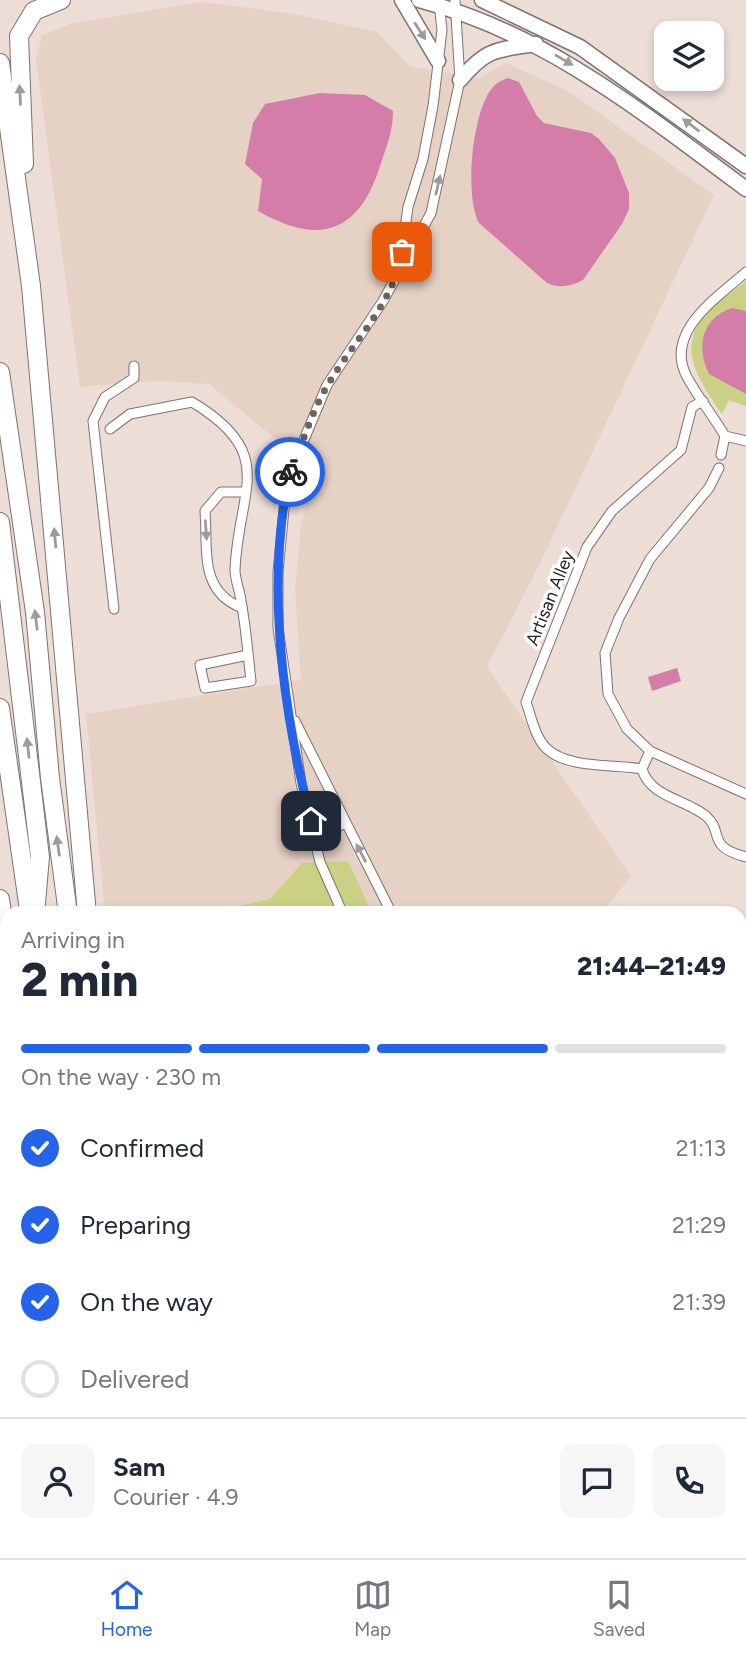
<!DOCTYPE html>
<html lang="en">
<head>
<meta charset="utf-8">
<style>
	body { margin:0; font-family:Figtree,sans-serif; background:#f6f6f7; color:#1f2937; height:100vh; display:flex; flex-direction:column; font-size:26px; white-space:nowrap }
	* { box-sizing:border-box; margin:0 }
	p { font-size:23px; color:#747a83 }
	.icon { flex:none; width:38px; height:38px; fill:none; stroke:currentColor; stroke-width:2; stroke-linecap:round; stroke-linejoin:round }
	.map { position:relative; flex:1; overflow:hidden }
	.side { position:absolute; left:0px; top:906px; width:747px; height:653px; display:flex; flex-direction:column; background:#fff; border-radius:21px 21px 0 0; box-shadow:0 4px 10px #0003 }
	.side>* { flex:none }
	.fabs { position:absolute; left:654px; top:21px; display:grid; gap:14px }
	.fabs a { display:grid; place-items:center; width:70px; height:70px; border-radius:14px; background:#fff; box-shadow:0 4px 10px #0003; font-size:35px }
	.pin { position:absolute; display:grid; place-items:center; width:60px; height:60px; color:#fff; margin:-30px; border-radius:14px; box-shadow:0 4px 10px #0006 }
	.courier { position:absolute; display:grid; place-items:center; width:70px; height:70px; margin:-35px; border:5px solid #2563eb; border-radius:50%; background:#fff; color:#222; box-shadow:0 2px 9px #0007 }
	.summary em { font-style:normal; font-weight:800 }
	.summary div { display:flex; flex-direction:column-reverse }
	.summary { display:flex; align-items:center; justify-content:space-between; height:119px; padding:0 21px }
	h1 { font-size:46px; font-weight:800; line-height:52px }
	.bar { display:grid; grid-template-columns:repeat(4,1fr); gap:10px 7px; align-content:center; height:84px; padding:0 21px }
	.bar i { height:9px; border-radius:5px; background:#e0e1e3 }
	.bar .current { background:#2563eb }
	.bar p { grid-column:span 4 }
	.line { display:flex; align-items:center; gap:18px; padding:0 21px; border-top:2px solid #e0e1e3 }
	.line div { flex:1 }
	.round { display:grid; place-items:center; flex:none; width:74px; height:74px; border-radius:14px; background:#f6f6f7 }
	ol { padding:0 21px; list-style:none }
	li { display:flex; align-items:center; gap:21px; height:77px }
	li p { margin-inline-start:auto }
	li .icon { padding:7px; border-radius:50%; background:#2563eb; color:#fff; stroke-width:4 }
	li:last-child { color:#747a83 }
	li i { width:38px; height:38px; border:4px solid #e0e1e3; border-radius:50% }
	.menu { display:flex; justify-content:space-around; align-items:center; height:98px; border-top:2px solid #e0e1e3; background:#fff; font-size:19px; color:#747a83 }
	.menu a { display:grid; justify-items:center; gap:4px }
	.menu .current { color:#2563eb }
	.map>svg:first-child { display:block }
</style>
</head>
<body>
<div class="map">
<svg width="746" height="1558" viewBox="0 0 746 1558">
	<rect width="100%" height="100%" fill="#ecddd6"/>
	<g fill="#e6d1c5">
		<path d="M 201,2 L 294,14 L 377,32 L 410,66 L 479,78 L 506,63 L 568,91 L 714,195 L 540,563 L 487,667 L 631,876 L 601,913 L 105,913 L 86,714 L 301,680 L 295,589 L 301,526 L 318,454 L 273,437 L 209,384 L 158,381 L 80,387 L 36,59 L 42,35 L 70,24 Z"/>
		<path d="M 740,1113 L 746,1114 L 746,1221 L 740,1234 Z"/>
	</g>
	<g fill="#cad185">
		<path d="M 746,281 L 746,406 L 729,400 L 722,414 C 701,383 676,351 704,316 C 714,303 733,292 746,281 Z"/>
		<path d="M 348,861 L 372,913 L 203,914 L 270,899 L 302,863 Z"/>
		<path d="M 229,1552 L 564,1552 L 569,1558 L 230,1558 Z"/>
	</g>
	<g fill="#d57da9">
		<path d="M 508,78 L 519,82 L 537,116 L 544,123 L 591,133 L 599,139 L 615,158 L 629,193 L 629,209 L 622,224 L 583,280 C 572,286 559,289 547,283 L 479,223 C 464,197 472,108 494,86 C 498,82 503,80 508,78 Z"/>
		<path d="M 320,93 L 365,95 L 393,111 C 393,131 387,145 381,163 C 360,232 321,247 258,211 L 262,179 L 245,164 L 253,123 L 265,104 Z"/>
		<path d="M 732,308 L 746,311 L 746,394 L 709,374 C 696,348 701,318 732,308 Z"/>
		<path d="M 677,668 L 681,681 L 652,691 L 648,677 Z"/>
	</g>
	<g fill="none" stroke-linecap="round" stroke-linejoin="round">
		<g stroke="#80736c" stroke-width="11">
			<g id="minor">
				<path d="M 400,264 L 408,207 L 423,159 L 433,106 L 442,30 L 439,2"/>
				<path d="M 746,272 C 718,297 663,332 687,377 C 698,397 713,416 725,436 L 746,441"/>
				<path d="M 110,429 L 130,414 L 192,402 C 279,454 238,490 235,570 C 235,580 240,591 241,601 C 246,627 248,655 251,681 L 205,688 L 200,665 L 248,655"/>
				<path d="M 721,455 L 725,436"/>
				<path d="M 719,468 L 709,488 L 650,559 L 619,618 L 605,653 L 608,694 L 627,729 L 650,751 L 746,794"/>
				<path d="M 242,608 C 199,591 208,551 205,511 L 221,492 L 245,492"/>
				<path d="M 114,609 L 93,421 L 105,397 L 134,378 L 134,366"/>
				<path d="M 295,721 L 392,914"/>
				<path d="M 650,751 L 642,769 C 650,797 685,799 706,816 C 725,833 705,846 746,857"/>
				<path d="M 642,769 C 613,764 567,769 546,748 C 535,737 531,716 526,702 L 587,547 L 612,511 L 681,450 L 692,407 L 703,401"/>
				<path d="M 316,838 L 345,823"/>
				<path d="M 343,914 L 320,862 L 301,783 L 278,628 L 278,572 L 284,509 L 290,473 L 327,385 L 383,301 L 431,213 L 460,80 L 455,0"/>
				<path d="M 574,1552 L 579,1558"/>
			</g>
		</g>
		<g stroke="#80736c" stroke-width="17">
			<g id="primary">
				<path d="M 402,0 L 438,61"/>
				<path d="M 419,0 C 547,34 642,112 746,189"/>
				<path d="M 482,0 L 580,47 L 746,166"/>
				<path d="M 460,80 C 487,48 496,50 536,44"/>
			</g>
		</g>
		<g stroke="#80736c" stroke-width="20">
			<g id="motorway">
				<path d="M 0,63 L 31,286 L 87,914"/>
				<path d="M 24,164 L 19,36 L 34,11 L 61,0"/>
				<path d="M 0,372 L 35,612 L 50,778 L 68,914"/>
				<path d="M 0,522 L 40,857 L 35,914"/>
				<path d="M 0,708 L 29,910"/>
				<path d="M 0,899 L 7,946"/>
				<path d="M 0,1151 L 7,1190"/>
				<path d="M 73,1552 L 74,1558"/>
				<path d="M 116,1552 L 117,1558"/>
				<path d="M 142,1552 L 143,1558"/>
				<path d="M 181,1552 L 182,1558"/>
			</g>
		</g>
		<use href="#minor" stroke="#fff" stroke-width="9"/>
		<use href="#primary" stroke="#fff" stroke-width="14"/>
		<use href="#motorway" stroke="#fff" stroke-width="18"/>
		<g stroke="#6f6662" stroke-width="2.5" stroke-dasharray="10 5" stroke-linecap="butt">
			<path d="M 0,1394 L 7,1444"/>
			<path d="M 0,1524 L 4,1558"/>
			<path d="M 22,1552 L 23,1558"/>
		</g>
	</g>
	<defs><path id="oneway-solid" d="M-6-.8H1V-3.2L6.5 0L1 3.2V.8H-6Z" transform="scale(1.75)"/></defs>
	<g fill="#9e9c9b">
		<use href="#oneway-solid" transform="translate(420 31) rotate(57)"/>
		<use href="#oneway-solid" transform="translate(564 60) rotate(30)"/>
		<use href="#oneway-solid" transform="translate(20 95) rotate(-93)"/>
		<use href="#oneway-solid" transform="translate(691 125) rotate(-143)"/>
		<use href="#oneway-solid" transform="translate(438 185) rotate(-77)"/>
		<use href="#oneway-solid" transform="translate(206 530) rotate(86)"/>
		<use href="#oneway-solid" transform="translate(55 538) rotate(-95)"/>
		<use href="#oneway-solid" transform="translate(36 620) rotate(-97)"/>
		<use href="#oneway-solid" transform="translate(28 748) rotate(-96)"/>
		<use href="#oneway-solid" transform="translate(58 846) rotate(-98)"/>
		<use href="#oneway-solid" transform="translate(361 853) rotate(-118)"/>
	</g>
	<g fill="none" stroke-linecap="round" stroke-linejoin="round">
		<path stroke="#6d6460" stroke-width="7" stroke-dasharray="0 12.6" d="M 290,472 C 303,443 312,410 329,383 C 353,342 395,301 402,252"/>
		<path stroke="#2563eb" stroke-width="9" d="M 290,472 C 265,584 283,711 311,821"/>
	</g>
	<g text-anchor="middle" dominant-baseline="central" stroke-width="7" stroke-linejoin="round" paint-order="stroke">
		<g font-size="18" fill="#282320" stroke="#fff">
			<text transform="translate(550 598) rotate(-68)">Artisan Alley</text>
		</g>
	</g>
</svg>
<div class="fabs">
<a><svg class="icon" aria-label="layers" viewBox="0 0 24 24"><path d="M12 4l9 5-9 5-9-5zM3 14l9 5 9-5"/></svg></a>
</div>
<div class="pin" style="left:402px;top:252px;background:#ea580c"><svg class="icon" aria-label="bag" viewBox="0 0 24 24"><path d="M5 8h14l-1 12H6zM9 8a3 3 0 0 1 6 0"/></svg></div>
<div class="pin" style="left:311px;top:821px;background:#1f2937"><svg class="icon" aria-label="home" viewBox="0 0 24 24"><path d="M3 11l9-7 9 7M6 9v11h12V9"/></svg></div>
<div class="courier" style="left:290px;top:472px"><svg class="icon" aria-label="bike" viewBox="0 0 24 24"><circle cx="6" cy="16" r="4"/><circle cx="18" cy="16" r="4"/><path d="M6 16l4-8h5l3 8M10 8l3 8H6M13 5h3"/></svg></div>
<section class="side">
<div class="summary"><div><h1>2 min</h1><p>Arriving in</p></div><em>21:44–21:49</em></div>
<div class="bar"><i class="current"></i><i class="current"></i><i class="current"></i><i></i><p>On the way · 230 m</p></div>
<ol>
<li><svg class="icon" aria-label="check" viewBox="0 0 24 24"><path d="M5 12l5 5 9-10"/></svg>Confirmed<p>21:13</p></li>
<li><svg class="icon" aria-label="check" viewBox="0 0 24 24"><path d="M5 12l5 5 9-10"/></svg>Preparing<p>21:29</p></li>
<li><svg class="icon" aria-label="check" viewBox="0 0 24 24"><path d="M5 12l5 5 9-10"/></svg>On the way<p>21:39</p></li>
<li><i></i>Delivered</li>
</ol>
<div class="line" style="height:126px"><a class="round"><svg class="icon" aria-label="person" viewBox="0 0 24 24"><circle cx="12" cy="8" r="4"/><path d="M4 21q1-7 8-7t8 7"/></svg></a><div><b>Sam</b><p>Courier · 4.9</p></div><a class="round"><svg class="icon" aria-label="chat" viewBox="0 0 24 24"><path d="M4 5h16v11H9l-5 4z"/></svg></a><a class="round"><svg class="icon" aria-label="phone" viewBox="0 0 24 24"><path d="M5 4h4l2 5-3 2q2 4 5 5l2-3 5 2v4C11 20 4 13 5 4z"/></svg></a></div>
</section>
</div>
<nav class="menu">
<a class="current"><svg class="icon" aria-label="home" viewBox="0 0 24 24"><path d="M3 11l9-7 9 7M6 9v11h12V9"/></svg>Home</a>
<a><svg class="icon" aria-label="map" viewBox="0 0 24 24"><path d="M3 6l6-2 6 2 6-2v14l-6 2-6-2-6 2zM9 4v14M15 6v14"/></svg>Map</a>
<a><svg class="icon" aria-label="saved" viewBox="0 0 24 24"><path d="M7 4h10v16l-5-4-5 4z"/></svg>Saved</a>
</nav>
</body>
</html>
